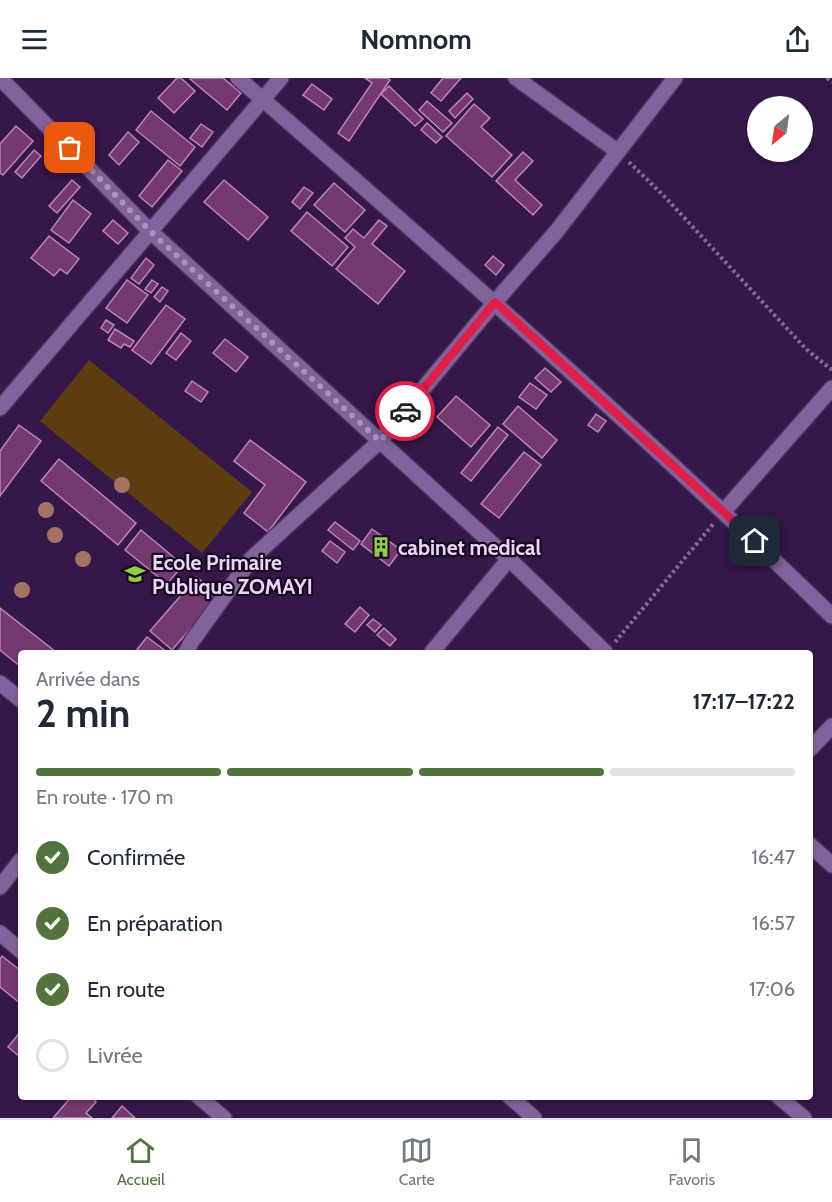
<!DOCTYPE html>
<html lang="fr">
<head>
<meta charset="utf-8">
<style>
	body { margin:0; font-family:Cabin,sans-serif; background:#f6f6f7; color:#1f2937; height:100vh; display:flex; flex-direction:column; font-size:22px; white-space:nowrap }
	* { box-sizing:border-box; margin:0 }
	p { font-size:20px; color:#747a83 }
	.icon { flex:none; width:33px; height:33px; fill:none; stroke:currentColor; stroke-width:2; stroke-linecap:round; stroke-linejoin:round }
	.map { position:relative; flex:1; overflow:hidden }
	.sheet { position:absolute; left:18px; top:572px; width:795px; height:450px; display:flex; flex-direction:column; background:#fff; border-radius:6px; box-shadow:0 2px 4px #0004 }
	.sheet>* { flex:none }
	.needle { width:39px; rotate:209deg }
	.tools { position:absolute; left:747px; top:18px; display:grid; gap:12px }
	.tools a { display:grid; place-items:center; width:66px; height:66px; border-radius:50%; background:#fff; box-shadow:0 2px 4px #0004; font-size:30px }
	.pin { position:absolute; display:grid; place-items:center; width:51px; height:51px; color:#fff; margin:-26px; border-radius:12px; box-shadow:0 3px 9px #0006 }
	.courier { position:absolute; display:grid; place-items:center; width:60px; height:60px; margin:-30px; border:4px solid #e11d48; border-radius:50%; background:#fff; color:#222; box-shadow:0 2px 8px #0007 }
	.overview em { font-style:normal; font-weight:800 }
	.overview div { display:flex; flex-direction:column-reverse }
	.overview { display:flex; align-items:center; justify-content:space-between; height:102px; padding:0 18px }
	h1 { font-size:39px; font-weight:800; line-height:45px }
	.bar { display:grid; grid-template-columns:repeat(4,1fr); gap:9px 6px; align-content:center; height:72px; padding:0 18px }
	.bar i { height:8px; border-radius:4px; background:#e0e1e3 }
	.bar .on { background:#52733b }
	.bar p { grid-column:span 4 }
	ol { padding:0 18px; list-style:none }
	li { display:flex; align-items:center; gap:18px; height:66px }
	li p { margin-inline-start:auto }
	li .icon { padding:6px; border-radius:50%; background:#52733b; color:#fff; stroke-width:4 }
	li:last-child { color:#747a83 }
	li i { width:33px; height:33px; border:3px solid #e0e1e3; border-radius:50% }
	header { display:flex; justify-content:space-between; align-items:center; height:78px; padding:0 18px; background:#fff; font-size:27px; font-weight:800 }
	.menu { display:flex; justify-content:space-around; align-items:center; height:84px; border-top:2px solid #e0e1e3; background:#fff; font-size:16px; color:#747a83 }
	.menu a { display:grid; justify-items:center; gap:3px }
	.menu .on { color:#52733b }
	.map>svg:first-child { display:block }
</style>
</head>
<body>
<header><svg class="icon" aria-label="menu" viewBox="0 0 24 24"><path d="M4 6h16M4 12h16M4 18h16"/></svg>Nomnom<svg class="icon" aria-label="share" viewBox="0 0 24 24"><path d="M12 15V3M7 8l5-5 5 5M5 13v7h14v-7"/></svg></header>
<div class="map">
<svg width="832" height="1040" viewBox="0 0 832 1040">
	<rect width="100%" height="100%" fill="#361749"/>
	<path fill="#5d3c10" d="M 89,282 L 252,414 L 202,475 L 40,343 Z"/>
	<g fill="#743970" stroke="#bc86b6" stroke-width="1.5">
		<path d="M 177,0 L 181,0 L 195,13 L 174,35 L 158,20 Z"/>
		<path d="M 191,0 L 223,0 L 241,15 L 227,32 L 190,1 Z"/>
		<path d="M 365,0 L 387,0 L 390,2 L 349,63 L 338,55 L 372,5 Z"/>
		<path d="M 443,0 L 461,0 L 441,23 L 431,15 Z"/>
		<path d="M 312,6 L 332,21 L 324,32 L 303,17 Z"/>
		<path d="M 389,8 L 423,41 L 415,48 L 381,16 Z"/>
		<path d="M 467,15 L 473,21 L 455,40 L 449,33 Z"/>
		<path d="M 427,23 L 452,45 L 443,54 L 419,32 Z"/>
		<path d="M 474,26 L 490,40 L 481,49 L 512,77 L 492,99 L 446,58 Z"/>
		<path d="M 151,33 L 195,69 L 180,88 L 136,52 Z"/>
		<path d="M 427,45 L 442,59 L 436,65 L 421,52 Z"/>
		<path d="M 201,46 L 213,54 L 202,69 L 190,60 Z"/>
		<path d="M 16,48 L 33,63 L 3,97 L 0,95 L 0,66 Z"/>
		<path d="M 128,54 L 139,64 L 119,87 L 109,77 Z"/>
		<path d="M 34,72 L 41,78 L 22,100 L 15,94 Z"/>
		<path d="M 523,74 L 533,83 L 515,102 L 542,127 L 533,137 L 496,103 Z"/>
		<path d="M 168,82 L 182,93 L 152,129 L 139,118 Z"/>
		<path d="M 72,102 L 80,109 L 57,135 L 49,128 Z"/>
		<path d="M 224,102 L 268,139 L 248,162 L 204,124 Z"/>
		<path d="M 334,105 L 365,132 L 345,154 L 314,127 Z"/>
		<path d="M 304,109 L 313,115 L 300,131 L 292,124 Z"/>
		<path d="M 73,122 L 91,136 L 69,165 L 51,152 Z"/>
		<path d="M 307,134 L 348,169 L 332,188 L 291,153 Z"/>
		<path d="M 113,142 L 128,155 L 118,166 L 103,153 Z"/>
		<path d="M 379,142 L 387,148 L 372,166 L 405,193 L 378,226 L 336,191 L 355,169 L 345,160 L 353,151 L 364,160 Z"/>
		<path d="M 49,158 L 79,181 L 67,196 L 60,191 L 54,198 L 31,180 Z"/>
		<path d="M 493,178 L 504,187 L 496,197 L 485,187 Z"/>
		<path d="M 146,180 L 154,187 L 139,206 L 131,200 Z"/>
		<path d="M 127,202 L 148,217 L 127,245 L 106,230 Z"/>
		<path d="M 152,202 L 158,206 L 151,215 L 145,211 Z"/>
		<path d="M 162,209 L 168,213 L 160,224 L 154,219 Z"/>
		<path d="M 166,227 L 185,241 L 151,286 L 132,272 Z"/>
		<path d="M 106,242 L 114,247 L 108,255 L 101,250 Z"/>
		<path d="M 115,251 L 134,263 L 130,269 L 124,266 L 121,270 L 108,262 Z"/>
		<path d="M 181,255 L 191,263 L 176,282 L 166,275 Z"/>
		<path d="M 225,261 L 248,279 L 236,294 L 213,275 Z"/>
		<path d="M 545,290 L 561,304 L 551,314 L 535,300 Z"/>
		<path d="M 192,303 L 208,314 L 201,324 L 185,313 Z"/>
		<path d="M 530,305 L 547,317 L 536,331 L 519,319 Z"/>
		<path d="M 456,318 L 490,347 L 471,369 L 437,339 Z"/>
		<path d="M 518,328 L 557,362 L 542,380 L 503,346 Z"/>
		<path d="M 596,336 L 606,343 L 598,354 L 588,347 Z"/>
		<path d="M 19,347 L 41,363 L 0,418 L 0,373 Z"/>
		<path d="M 498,349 L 508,357 L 471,403 L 461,395 Z"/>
		<path d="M 250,362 L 306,404 L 268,454 L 244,435 L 265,407 L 234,383 Z"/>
		<path d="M 524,374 L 541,387 L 499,440 L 481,426 Z"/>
		<path d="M 59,381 L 136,445 L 118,467 L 41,403 Z"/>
		<path d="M 335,444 L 360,463 L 353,472 L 328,452 Z"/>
		<path d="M 372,451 L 401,472 L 389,488 L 361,466 Z"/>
		<path d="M 141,452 L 183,487 L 167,506 L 125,472 Z"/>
		<path d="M 330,463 L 345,474 L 337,485 L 322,473 Z"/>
		<path d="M 197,499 L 219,518 L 172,572 L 150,553 Z"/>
		<path d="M 360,529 L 369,537 L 355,554 L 345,546 Z"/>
		<path d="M 0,530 L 56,574 L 21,574 L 21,589 L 0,572 Z"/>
		<path d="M 373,541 L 381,547 L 375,554 L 367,547 Z"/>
		<path d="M 384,550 L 396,561 L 390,568 L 377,557 Z"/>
		<path d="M 147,559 L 167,574 L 135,574 Z"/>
		<path d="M 2,878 L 21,893 L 21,926 L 0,909 L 0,881 Z"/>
		<path d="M 21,953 L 21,980 L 8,969 Z"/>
		<path d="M 72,1018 L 90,1018 L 96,1024 L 86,1035 L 92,1040 L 53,1040 Z"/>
		<path d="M 122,1028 L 135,1040 L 112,1040 Z"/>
	</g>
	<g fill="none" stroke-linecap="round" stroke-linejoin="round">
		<g stroke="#4e335e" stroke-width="18">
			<g id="minor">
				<path d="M 0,0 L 150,153 L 509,481 L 605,574"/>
				<path d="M 238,0 C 440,175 640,352 832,538"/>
				<path d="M 516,0 L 617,73"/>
				<path d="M 0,330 L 281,0"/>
				<path d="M 724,433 L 832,310"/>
				<path d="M 186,574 L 192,563 L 251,481 L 380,363 L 495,224 L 556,154 L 675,0"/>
				<path d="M 432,574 L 509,481"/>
				<path d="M 0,605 L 21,622"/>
				<path d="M 810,671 L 832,648"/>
				<path d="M 810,767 L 832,787"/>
				<path d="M 0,809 L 21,782"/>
				<path d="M 0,855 L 21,873"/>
				<path d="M 198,1018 L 224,1040"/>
				<path d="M 509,1018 L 534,1040"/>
				<path d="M 778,1018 L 804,1040"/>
			</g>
		</g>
		<g stroke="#826993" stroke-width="4" stroke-dasharray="3 3" stroke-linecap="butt">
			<path d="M 827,0 L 832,4"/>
			<path d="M 629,84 L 665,119 L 806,271 L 832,292"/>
			<path d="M 615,564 L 714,445"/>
		</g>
		<use href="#minor" stroke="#83629b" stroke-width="15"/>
	</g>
	<g fill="#a37463">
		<circle cx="122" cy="407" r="8"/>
		<circle cx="46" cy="432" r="8"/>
		<circle cx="55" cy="457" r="8"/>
		<circle cx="83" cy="481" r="8"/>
		<circle cx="22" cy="512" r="8"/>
	</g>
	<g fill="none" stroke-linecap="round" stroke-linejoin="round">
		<path stroke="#aa93b9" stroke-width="6" stroke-dasharray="0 10.8" d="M 70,70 L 150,153 L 380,363 L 405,333"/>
		<path stroke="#e11d48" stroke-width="8" d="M 405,333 L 495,224 L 755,463"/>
	</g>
	<defs>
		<g id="building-bare" transform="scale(1.62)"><path d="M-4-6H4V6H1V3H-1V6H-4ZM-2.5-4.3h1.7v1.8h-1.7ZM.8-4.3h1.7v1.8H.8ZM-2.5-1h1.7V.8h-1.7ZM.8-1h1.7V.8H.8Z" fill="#90cd40" stroke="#170a20" stroke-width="2.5" paint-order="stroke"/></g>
		<g id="school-bare" transform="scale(1.62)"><path d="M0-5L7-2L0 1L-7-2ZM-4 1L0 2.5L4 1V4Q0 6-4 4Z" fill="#90cd40" stroke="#170a20" stroke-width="2.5" paint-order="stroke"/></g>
	</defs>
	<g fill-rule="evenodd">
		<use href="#building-bare" x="381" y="469"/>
		<use href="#school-bare" x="135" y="496"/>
	</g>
	<g text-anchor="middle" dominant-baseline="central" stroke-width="4.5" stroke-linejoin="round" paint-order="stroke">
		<g font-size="21" font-weight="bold" fill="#e8d6f6" stroke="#170a20" text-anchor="start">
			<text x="398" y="469">cabinet medical</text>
			<text x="152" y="484">Ecole Primaire<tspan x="152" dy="24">Publique ZOMAYI</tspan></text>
		</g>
	</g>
</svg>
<div class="tools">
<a><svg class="needle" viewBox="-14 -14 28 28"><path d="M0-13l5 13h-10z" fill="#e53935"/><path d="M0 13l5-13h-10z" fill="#747a83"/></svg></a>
</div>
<div class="pin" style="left:70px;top:70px;background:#ea580c"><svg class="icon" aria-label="bag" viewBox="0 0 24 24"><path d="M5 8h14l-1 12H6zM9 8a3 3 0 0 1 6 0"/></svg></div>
<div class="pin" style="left:755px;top:463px;background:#1f2937"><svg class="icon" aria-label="home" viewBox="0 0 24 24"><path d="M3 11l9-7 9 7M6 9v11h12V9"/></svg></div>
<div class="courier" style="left:405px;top:333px"><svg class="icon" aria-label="car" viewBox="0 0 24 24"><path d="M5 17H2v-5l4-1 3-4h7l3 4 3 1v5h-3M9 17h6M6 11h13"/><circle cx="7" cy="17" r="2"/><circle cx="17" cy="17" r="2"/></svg></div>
<section class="sheet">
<div class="overview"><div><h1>2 min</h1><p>Arrivée dans</p></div><em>17:17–17:22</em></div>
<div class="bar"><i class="on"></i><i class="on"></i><i class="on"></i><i></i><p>En route · 170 m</p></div>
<ol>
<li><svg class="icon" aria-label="check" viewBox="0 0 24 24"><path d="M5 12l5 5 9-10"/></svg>Confirmée<p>16:47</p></li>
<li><svg class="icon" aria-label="check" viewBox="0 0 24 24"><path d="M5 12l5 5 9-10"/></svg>En préparation<p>16:57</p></li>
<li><svg class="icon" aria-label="check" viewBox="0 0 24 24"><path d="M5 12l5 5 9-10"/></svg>En route<p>17:06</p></li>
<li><i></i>Livrée</li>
</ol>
</section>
</div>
<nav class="menu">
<a class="on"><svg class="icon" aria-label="home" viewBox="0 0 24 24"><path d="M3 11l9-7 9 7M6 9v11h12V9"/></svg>Accueil</a>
<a><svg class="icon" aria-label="map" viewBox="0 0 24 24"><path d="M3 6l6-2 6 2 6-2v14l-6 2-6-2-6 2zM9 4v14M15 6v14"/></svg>Carte</a>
<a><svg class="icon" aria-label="saved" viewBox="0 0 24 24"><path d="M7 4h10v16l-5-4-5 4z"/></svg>Favoris</a>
</nav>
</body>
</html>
